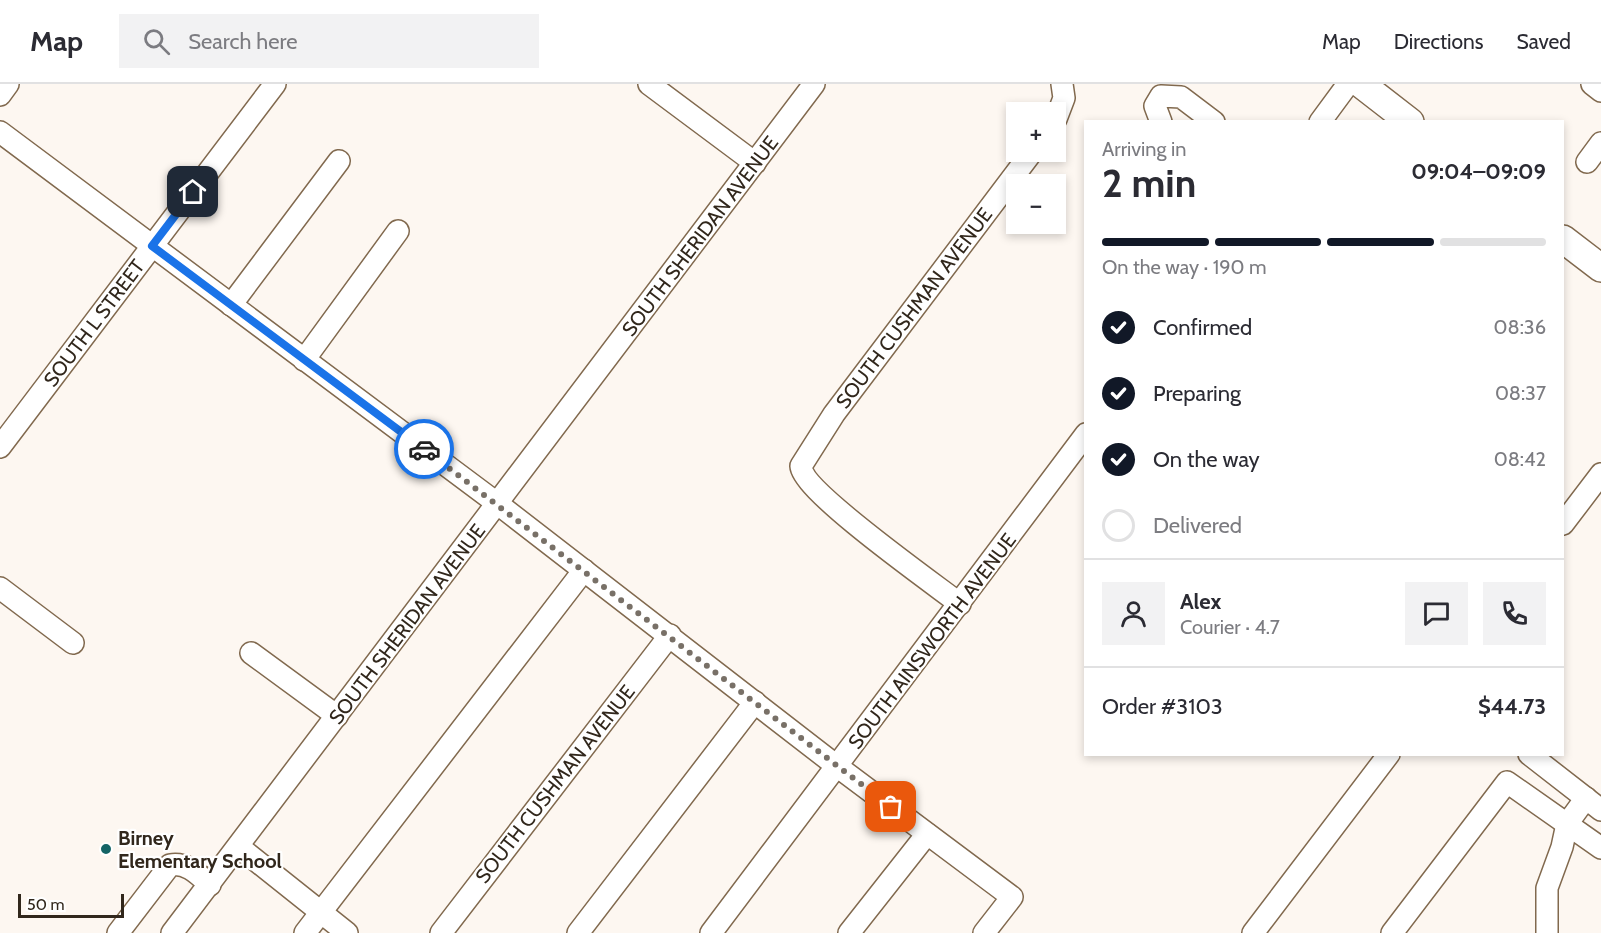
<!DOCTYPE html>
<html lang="en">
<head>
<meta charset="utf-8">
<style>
	body { margin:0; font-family:Cabin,sans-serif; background:#f2f2f3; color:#2b2b33; height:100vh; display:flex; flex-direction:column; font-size:22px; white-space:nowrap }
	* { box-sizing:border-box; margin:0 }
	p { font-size:20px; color:#7c7c81 }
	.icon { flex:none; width:33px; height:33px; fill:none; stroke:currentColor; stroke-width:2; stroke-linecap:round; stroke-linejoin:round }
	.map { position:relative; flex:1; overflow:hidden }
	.side { position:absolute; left:1084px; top:36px; width:480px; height:636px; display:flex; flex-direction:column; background:#fff; border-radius:0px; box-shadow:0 3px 9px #0003 }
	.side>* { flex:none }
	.fabs { position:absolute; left:1006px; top:18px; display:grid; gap:12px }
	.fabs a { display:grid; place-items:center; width:60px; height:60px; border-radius:0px; background:#fff; box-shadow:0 3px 9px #0003; font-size:30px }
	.scale { position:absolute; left:18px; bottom:15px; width:106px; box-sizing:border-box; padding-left:6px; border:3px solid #31271c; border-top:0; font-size:16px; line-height:21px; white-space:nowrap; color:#31271c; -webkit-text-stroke:4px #fff; paint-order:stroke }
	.pin { position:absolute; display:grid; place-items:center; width:51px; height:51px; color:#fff; margin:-26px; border-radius:12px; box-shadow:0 3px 9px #0006 }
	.courier { position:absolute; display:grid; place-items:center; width:60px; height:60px; margin:-30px; border:4px solid #1a73e8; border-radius:50%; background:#fff; color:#222; box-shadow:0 2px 8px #0007 }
	.overview em { font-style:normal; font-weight:700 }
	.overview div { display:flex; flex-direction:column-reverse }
	.overview { display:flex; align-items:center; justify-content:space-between; height:102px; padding:0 18px }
	h1 { font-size:39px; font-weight:700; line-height:45px }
	.bar { display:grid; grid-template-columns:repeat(4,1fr); gap:9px 6px; align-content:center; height:72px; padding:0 18px }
	.bar i { height:8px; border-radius:4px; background:#e1e1e2 }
	.bar .selected { background:#111827 }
	.bar p { grid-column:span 4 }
	.line { display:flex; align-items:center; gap:15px; padding:0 18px; border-top:2px solid #e1e1e2 }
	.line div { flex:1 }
	.round { display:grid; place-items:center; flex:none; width:63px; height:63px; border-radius:0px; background:#f2f2f3 }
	ol { padding:0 18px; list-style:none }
	li { display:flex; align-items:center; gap:18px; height:66px }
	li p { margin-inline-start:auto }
	li .icon { padding:6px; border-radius:50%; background:#111827; color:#fff; stroke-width:4 }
	li:last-child { color:#7c7c81 }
	li i { width:33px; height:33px; border:3px solid #e1e1e2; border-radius:50% }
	header { display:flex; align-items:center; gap:36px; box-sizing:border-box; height:84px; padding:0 30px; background:#fff; border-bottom:2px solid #e1e1e2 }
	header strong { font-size:28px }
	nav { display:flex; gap:33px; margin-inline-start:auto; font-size:21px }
	.search { width:420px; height:54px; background:#f2f2f3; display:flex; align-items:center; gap:15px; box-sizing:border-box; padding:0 21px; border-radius:0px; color:#7c7c81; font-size:22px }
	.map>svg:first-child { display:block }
</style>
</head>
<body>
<header>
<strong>Map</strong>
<div class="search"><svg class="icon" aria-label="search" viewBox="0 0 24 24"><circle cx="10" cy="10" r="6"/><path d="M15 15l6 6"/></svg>Search here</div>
<nav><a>Map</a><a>Directions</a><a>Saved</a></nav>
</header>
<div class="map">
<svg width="1601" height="849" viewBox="0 0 1601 849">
	<rect width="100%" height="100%" fill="#fdf7f1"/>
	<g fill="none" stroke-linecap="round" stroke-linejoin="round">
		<g stroke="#81694e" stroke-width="24">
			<g id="minor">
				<path d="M 649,0 L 755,79"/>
				<path d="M 1592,0 L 1601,7"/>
				<path d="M 0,11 L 8,0"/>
				<path d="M 1056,35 L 1064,14 L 1062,0"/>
				<path d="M 1161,38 L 1155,22 L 1161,12 L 1181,13 L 1214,38"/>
				<path d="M 1320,38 L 1348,0"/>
				<path d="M 0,48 L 498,420 L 838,683 L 1012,813 L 984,849"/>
				<path d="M 1587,78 L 1601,59"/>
				<path d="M 231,221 L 339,77"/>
				<path d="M 304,276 L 398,147"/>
				<path d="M 0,363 L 275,0"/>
				<path d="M 1563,440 L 1601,390"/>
				<path d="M 0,504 L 73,559"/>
				<path d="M 960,520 C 934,500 802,407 801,382 L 834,330 L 1032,68"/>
				<path d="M 251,569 L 337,632"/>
				<path d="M 1529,670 L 1601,726"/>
				<path d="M 239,763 L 347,849"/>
				<path d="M 118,849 L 170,781 C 187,778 198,790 210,801"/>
				<path d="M 172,849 L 814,0"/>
				<path d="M 305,849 L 584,486"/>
				<path d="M 441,849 L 670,551"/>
				<path d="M 578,849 L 755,618"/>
				<path d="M 711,849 L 1086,350"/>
				<path d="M 849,849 L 927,750"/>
				<path d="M 1253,849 L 1389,670"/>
				<path d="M 1392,849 L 1507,698 L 1601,764"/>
				<path d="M 1547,849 L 1547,804 L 1562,763 L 1567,740 L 1586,714"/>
			</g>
		</g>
		<g stroke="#81694e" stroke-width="30">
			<g id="major">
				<path d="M 1361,0 L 1410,38"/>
				<path d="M 1563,155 L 1601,184"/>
			</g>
		</g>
		<use href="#minor" stroke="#fff" stroke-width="21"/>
		<use href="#major" stroke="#fff" stroke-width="27"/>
	</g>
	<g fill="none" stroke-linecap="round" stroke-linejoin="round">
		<path stroke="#787067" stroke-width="6" stroke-dasharray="0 10.8" d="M 424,365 L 891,723"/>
		<path stroke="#1a73e8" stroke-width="8" d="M 193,108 L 152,162 L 424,365"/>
	</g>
	<circle fill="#146466" stroke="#fff" stroke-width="2" cx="106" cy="765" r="6"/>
	<g text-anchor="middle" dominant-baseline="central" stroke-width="4.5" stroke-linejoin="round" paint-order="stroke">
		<g font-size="20" fill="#31271c" stroke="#fff">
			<text transform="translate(700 152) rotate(-53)">SOUTH SHERIDAN AVENUE</text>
			<text transform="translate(914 224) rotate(-53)">SOUTH CUSHMAN AVENUE</text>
			<text transform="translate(94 239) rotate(-53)">SOUTH L STREET</text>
			<text transform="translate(407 540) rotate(-53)">SOUTH SHERIDAN AVENUE</text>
			<text transform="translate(932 557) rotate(-53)">SOUTH AINSWORTH AVENUE</text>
			<text transform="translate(555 700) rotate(-52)">SOUTH CUSHMAN AVENUE</text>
		</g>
		<g font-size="20" font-weight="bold" fill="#31271c" stroke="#fff" text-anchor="start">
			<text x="118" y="754">Birney<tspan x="118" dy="23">Elementary School</tspan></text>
		</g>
	</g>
</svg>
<div class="fabs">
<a>+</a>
<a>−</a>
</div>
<div class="scale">50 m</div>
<div class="pin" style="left:891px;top:723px;background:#ea580c"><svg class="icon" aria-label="bag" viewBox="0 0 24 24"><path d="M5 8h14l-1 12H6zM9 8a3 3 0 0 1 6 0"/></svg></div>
<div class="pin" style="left:193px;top:108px;background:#1f2937"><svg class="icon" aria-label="home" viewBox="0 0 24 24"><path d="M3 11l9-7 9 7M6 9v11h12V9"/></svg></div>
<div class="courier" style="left:424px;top:365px"><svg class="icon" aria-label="car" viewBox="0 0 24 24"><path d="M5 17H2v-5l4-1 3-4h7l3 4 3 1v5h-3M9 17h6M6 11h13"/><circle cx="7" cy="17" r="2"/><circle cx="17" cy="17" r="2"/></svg></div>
<section class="side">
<div class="overview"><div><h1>2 min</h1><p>Arriving in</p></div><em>09:04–09:09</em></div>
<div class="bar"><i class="selected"></i><i class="selected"></i><i class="selected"></i><i></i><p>On the way · 190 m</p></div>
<ol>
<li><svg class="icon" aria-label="check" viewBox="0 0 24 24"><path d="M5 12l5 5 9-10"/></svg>Confirmed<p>08:36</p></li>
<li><svg class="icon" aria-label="check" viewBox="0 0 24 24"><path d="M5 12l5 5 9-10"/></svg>Preparing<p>08:37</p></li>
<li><svg class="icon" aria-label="check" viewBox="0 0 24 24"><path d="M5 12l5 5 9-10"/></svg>On the way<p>08:42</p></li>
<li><i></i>Delivered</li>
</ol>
<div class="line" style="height:108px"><a class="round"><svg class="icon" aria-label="person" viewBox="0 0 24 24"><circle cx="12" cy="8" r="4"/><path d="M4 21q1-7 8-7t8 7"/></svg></a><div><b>Alex</b><p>Courier · 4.7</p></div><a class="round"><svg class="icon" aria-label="chat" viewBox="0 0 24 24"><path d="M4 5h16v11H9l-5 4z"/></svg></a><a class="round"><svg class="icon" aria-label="phone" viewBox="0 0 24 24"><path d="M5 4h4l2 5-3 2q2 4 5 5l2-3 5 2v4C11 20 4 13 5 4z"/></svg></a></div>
<div class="line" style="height:78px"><div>Order #3103</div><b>$44.73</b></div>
</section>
</div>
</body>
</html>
